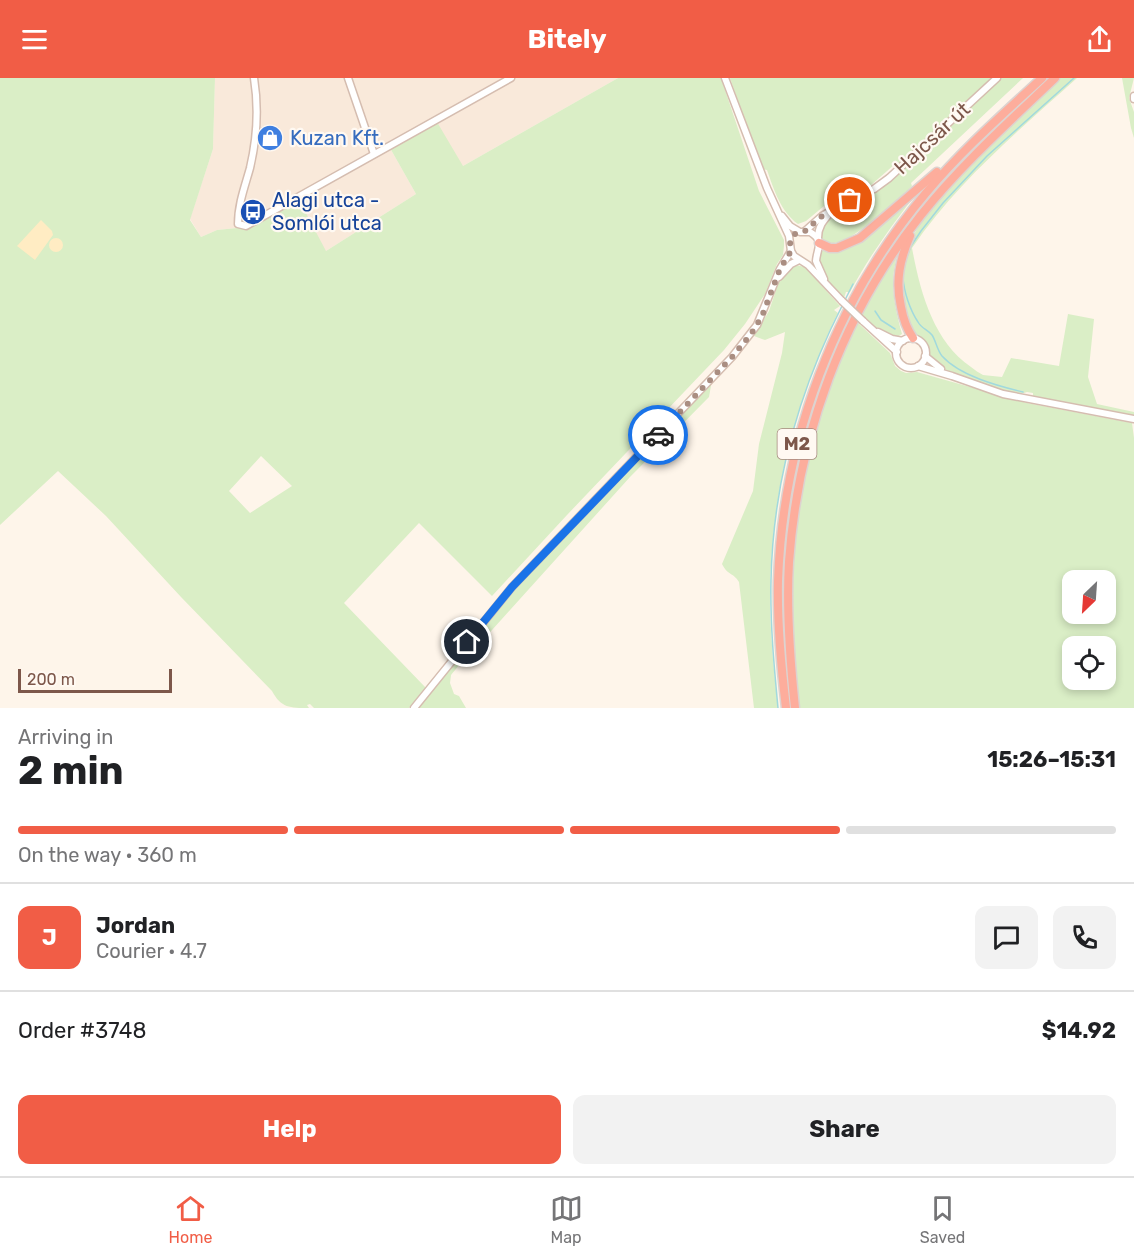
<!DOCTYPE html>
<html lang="en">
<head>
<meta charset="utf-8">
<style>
	body { margin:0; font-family:Rubik,sans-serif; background:#f2f2f2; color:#202124; height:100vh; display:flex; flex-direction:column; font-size:22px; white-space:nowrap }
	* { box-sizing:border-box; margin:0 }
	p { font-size:20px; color:#757577 }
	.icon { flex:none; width:33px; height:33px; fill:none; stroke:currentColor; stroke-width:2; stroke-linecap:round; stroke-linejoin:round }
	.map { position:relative; height:630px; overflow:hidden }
	.panel { display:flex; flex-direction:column; background:#fff; flex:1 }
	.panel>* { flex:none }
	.needle { width:39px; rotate:205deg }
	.fabs { position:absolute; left:1062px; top:492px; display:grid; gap:12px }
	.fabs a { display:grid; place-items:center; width:54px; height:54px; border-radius:12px; background:#fff; box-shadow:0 3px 9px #0003; font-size:30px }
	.scale { position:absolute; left:18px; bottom:15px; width:154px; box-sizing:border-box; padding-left:6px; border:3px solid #7d574a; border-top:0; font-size:16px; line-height:21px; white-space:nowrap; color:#7d574a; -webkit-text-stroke:4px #fff9f2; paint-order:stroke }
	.pin { position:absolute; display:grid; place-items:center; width:51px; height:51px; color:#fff; margin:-26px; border:3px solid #fff; border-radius:50%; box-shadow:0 2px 6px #0007 }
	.courier { position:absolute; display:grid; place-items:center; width:60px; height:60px; margin:-30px; border:4px solid #1a73e8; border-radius:50%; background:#fff; color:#222; box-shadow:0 2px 8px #0007 }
	.overview em { font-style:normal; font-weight:700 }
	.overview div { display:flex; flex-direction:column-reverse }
	.overview { display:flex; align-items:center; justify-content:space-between; height:102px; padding:0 18px }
	h1 { font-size:39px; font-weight:700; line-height:45px }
	.bar { display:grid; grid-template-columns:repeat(4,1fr); gap:9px 6px; align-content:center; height:72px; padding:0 18px }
	.bar i { height:8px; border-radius:4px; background:#e0e0e0 }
	.bar .on { background:#f15d46 }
	.bar p { grid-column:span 4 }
	.line { display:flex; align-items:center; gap:15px; padding:0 18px; border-top:2px solid #e0e0e0 }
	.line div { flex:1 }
	.round { display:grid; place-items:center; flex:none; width:63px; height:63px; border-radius:12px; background:#f2f2f2 }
	.cta { display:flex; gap:12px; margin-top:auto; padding:12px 18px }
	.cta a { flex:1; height:69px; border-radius:12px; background:#f15d46; color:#fff; font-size:24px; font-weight:700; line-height:69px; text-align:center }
	.cta a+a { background:#f2f2f2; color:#202124 }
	header { display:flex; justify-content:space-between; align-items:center; height:78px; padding:0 18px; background:#f15d46; color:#fff; font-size:27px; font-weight:700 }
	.dock { display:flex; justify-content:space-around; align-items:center; height:84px; border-top:2px solid #e0e0e0; background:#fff; font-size:16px; color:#757577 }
	.dock a { display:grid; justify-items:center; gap:3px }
	.dock .on { color:#f15d46 }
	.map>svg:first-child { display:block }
</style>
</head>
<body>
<header><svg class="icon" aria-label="menu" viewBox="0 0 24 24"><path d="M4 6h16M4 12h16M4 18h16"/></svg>Bitely<svg class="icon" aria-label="share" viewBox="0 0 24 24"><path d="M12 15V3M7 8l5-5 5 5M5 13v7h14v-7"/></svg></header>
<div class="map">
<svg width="1134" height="630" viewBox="0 0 1134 630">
	<rect width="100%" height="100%" fill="#fef5ea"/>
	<path fill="#f9e9da" d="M 215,0 L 618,0 L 463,88 L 390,70 L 416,116 L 326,173 L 247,149 L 217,152 L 201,159 L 190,141 L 213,71 Z"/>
	<g fill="#daeec6" fill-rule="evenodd">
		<path d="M 0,0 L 215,0 L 213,71 L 190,142 L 201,159 L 217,152 L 247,149 L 299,122 L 326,173 L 416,116 L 390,70 L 437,44 L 463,88 L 618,0 L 721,0 L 759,113 L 784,162 L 784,168 L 783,177 L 777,186 L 765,216 L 745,246 L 724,272 L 567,437 L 492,518 L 419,445 L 344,525 L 426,610 L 409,630 L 314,630 L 310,626 L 307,627 L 309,630 C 290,630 281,630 272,613 L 181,519 L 106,438 L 58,393 L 0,447 ZM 261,378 L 292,408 L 250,435 L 229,413 Z"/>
		<path d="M 730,0 L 1023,0 L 911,105 L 912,108 C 898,121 845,174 826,164 C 822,163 821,162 820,158 C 819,152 822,149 825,145 C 841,123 856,128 875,113 C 884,107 892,99 900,92 L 895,86 L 870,108 L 824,128 L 806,143 L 798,146 C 781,134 774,112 767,92 L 762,91 Z"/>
		<path d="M 1059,0 L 1077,0 C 1018,53 957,104 912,170 C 920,213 933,263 971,289 C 975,292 979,295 983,297 C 989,298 996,298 1002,299 L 1011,280 L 1059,288 L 1068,236 L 1094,241 L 1088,299 L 1097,326 L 1134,334 L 1134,337 L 1036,319 L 1033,318 L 1033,315 L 1027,314 C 1012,321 941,295 930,280 C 927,276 929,268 924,263 C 920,258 913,257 910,251 L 899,202 L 908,166 L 926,136 L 989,66 L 1030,30 Z"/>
		<path d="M 1122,0 L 1134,0 L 1129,20 L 1134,34 L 1134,60 L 1131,50 Z"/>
		<path d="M 913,120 C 890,150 868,180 850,214 L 846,214 L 844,220 C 836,212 818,195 818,184 C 818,181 819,178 819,174 L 821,173 L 839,172 Z"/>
		<path d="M 901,168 C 899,174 896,180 895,187 C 890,209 896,234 902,256 L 895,260 L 877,251 L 861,237 L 867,224 Z"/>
		<path d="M 796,187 L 805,189 L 840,228 L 834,232 L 838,235 C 830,250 824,265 818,281 C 785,360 769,444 770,530 C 771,563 774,597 778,630 L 754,630 L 739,504 C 733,494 728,498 722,486 L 753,413 L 759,366 L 782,275 L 785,254 L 765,262 L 754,258 L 769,233 L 778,206 L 793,188 Z"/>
		<path d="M 857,244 L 890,275 L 895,288 L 901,293 L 906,295 L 917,294 L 1027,325 L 1132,345 L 1134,360 L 1134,630 L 800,630 L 792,575 L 790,516 L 799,414 L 809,373 L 828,309 ZM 1072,502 L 1106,502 L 1106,536 L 1072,536 ZM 1072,568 L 1106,568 L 1106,602 L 1072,602 Z"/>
		<path d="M 712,302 L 709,319 L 630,399 L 474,572 L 468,576 L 451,597 L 450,605 L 454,616 L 459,618 L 466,630 L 419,630 L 515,510 Z"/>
	</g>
	<g fill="#ffecc3">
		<path d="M 41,142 L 52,153 L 53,157 L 35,182 L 17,168 Z"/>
		<circle cx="56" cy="167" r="7"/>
	</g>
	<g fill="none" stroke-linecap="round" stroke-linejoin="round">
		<g stroke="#a1d9dd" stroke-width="1.5">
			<path d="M 906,181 L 911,168 L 921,153 L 943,125 L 987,78 L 1074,0"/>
			<path d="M 903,200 C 904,214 910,232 918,244 C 921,250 928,252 932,257 C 936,263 937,272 942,278 C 960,298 998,308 1023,314"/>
			<path d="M 845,222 L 853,206"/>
			<path d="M 875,233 L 881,242 L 895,251"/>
			<path d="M 778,630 C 774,588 770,545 771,502 C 773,406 799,312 843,226"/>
		</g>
		<g stroke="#d5bdb0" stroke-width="9">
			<g id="minor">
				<path d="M 254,0 C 259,31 257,60 250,90 C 245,108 238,126 238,146 L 246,148 L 511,0"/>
				<path d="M 348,0 L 374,76"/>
				<path d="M 725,0 L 767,110 L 789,158 L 791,173 L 794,178 L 808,187 L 842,223"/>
				<path d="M 1134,18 L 1134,21"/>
				<path d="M 782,138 L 790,148 L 800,154 L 810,154 C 825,163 817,170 816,183 L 824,201"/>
				<path d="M 805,153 L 822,138 L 841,127 L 874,111 L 889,100 L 997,0"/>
				<path d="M 818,160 C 818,149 823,143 830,135"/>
				<path d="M 779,199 L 791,186 L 799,182"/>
				<path d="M 863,243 L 897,274"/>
				<path d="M 878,254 L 892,261 L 903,263"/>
				<circle cx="911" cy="275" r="15"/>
				<path d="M 925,278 L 941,291"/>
				<path d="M 918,288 L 952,298 L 1003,316 L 1134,341"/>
				<path d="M 414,630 L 512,509 L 732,279 L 757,247 L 780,191 L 791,173"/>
			</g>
		</g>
		<g stroke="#ddd3d0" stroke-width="11">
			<g id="highway">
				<path d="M 910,158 C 900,181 895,203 901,229 C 903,240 906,250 913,260"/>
				<path d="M 819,165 L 830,170 L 837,170 L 860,160 L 937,94"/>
				<path d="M 786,630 C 781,588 777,545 778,503 C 783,361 834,224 926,115 C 961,73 1002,37 1042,0"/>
				<path d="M 795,630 C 790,582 786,533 789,484 C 798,358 842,236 921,137 C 961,87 1009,44 1055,0"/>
			</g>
		</g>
		<use href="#minor" stroke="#fff" stroke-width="6"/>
		<use href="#highway" stroke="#fdad9c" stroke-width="8"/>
		<g stroke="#d5bdb0" stroke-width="9" stroke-linecap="butt">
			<path id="minor-bridge" d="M 842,223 L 863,243"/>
		</g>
		<use href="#minor-bridge" stroke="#fff" stroke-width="6"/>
	</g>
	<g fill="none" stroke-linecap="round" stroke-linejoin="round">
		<path stroke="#aa8e82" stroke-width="6" stroke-dasharray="0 10.8" d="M 658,357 L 732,279 L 751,256 L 762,238 L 780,191 L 791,173 L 790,164 L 795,156 L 805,153 L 822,138 L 850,122"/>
		<path stroke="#1a73e8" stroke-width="8" d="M 467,564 L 512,509 L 658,357"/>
	</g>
	<defs>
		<g id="shop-disc" transform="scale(1.35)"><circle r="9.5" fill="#3f7fe0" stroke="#fff9f2"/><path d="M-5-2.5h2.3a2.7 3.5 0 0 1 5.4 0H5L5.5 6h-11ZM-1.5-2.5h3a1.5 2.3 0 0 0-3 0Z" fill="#fff"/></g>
		<g id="bus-disc" transform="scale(1.35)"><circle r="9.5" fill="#1a4fb4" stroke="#fff9f2"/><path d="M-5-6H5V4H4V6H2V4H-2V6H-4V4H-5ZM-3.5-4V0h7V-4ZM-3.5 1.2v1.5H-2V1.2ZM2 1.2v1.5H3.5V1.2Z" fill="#fff"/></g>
	</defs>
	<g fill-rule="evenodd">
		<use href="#shop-disc" x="270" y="60"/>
		<use href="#bus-disc" x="253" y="134"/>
	</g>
	<g text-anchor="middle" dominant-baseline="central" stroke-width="4.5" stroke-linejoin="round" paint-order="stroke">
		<rect fill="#fff9f2" stroke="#a4887c" stroke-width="1.5" x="777.5" y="351" width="39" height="30" rx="4.5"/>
		<g font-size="18" font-weight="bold" fill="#7d574a">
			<text x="797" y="366">M2</text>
		</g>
		<g font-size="20" fill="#366cbe" stroke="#fff9f2" text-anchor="start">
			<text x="290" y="60">Kuzan Kft.</text>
		</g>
		<g font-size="20" fill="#7d574a" stroke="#fff9f2">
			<text transform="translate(932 60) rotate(-43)">Hajcsár út</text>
		</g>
		<g font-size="20" fill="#164399" stroke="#fff9f2" text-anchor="start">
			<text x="272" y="122">Alagi utca -<tspan x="272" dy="23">Somlói utca</tspan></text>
		</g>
	</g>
</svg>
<div class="fabs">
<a><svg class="needle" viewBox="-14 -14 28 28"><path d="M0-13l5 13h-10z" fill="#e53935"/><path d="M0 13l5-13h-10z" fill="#757577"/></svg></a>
<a><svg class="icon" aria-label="locate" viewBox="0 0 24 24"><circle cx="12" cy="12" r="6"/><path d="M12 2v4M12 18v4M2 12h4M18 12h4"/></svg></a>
</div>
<div class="scale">200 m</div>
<div class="pin" style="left:850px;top:122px;background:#ea580c"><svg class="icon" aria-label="bag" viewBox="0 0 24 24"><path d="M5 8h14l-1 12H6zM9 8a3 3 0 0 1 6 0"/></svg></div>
<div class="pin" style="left:467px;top:564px;background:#1f2937"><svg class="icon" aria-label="home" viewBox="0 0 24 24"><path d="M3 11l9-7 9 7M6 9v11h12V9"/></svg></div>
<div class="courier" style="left:658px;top:357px"><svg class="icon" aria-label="car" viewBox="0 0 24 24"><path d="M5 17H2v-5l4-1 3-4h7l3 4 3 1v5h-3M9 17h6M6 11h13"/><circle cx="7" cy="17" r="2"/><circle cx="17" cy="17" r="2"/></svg></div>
</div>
<section class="panel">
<div class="overview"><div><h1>2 min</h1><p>Arriving in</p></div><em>15:26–15:31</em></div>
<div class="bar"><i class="on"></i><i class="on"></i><i class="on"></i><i></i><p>On the way · 360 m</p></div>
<div class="line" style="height:108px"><b class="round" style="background:#f15d46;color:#fff">J</b><div><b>Jordan</b><p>Courier · 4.7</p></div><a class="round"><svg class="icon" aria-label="chat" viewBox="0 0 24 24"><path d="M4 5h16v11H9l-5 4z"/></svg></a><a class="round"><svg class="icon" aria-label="phone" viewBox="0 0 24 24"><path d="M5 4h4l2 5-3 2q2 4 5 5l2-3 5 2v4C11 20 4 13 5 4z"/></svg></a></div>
<div class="line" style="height:78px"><div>Order #3748</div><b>$14.92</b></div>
<div class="cta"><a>Help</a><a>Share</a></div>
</section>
<nav class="dock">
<a class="on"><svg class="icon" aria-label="home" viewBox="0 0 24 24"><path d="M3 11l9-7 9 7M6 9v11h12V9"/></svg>Home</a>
<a><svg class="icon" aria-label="map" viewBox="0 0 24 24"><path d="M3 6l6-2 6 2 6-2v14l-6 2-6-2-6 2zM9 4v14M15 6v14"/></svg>Map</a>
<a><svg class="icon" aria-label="saved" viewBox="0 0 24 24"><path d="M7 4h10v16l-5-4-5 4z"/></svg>Saved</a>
</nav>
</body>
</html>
